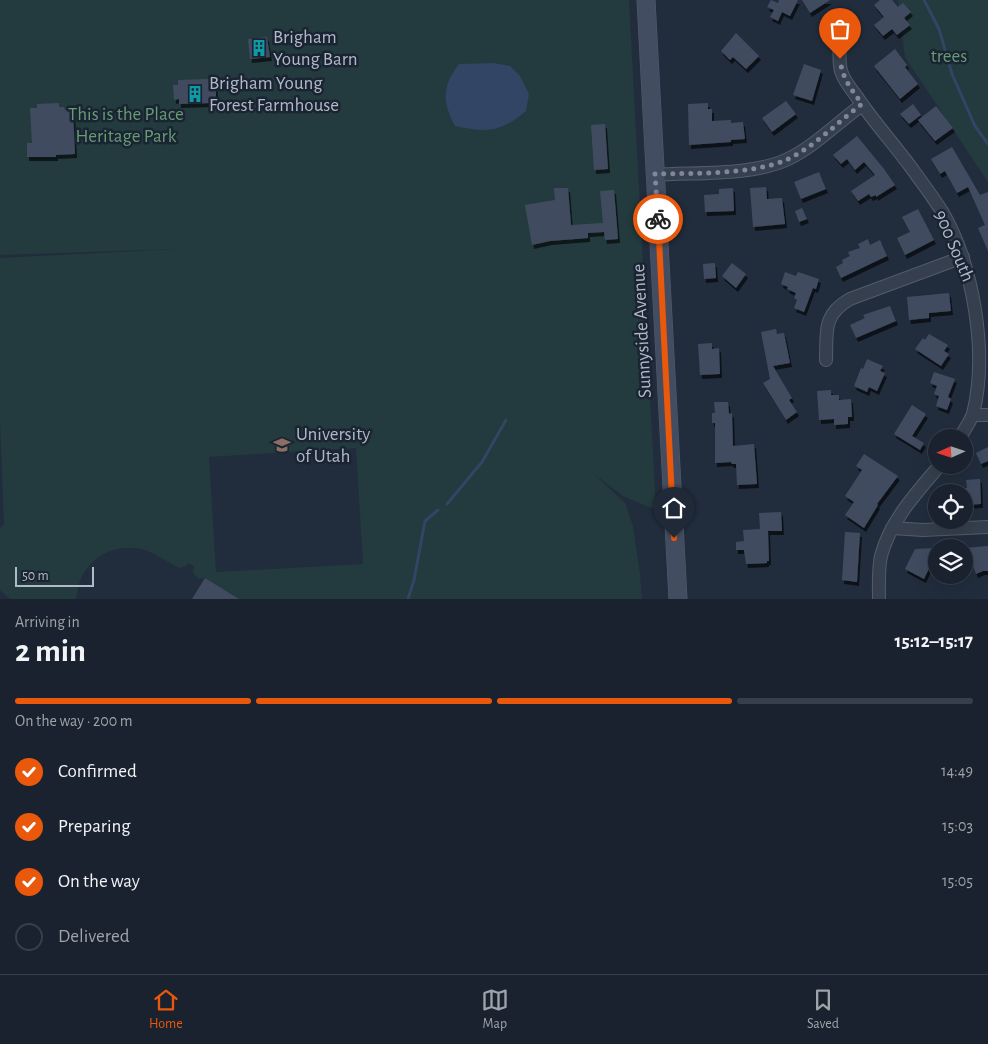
<!DOCTYPE html>
<html lang="en">
<head>
<meta charset="utf-8">
<style>
	body { margin:0; font-family:"Alegreya Sans",sans-serif; background:#222a36; color:#f1f3f6; height:100vh; display:flex; flex-direction:column; font-size:19px; white-space:nowrap }
	* { box-sizing:border-box; margin:0 }
	p { font-size:16px; color:#9fa4aa }
	.icon { flex:none; width:28px; height:28px; fill:none; stroke:currentColor; stroke-width:2; stroke-linecap:round; stroke-linejoin:round }
	.map { position:relative; height:599px; overflow:hidden }
	.drawer { display:flex; flex-direction:column; background:#19222e; flex:1 }
	.drawer>* { flex:none }
	.needle { width:32px; rotate:267deg }
	.buttons { position:absolute; left:928px; top:429px; display:grid; gap:10px }
	.buttons a { display:grid; place-items:center; width:45px; height:45px; border-radius:50%; background:#19222e; box-shadow:0 5px 20px #0002,0 0 0 1px #373f4a; font-size:25px }
	.scale { position:absolute; left:15px; bottom:12px; width:79px; box-sizing:border-box; padding-left:5px; border:2px solid #b1b9c9; border-top:0; font-size:14px; line-height:18px; white-space:nowrap; color:#b1b9c9; -webkit-text-stroke:4px #1a2432; paint-order:stroke }
	.pin { position:absolute; display:grid; place-items:center; width:42px; height:42px; color:#fff; margin:-51px -21px; border-radius:50% 50% 50% 0; rotate:-45deg; box-shadow:0 0 5px #0007 }
	.pin .icon { rotate:45deg }
	.courier { position:absolute; display:grid; place-items:center; width:50px; height:50px; margin:-25px; border:4px solid #ea580c; border-radius:50%; background:#fff; color:#222; box-shadow:0 1px 6px #0007 }
	.headline em { font-style:normal; font-weight:700 }
	.headline div { display:flex; flex-direction:column-reverse }
	.headline { display:flex; align-items:center; justify-content:space-between; height:85px; padding:0 15px }
	h1 { font-size:32px; font-weight:700; line-height:38px }
	.bar { display:grid; grid-template-columns:repeat(4,1fr); gap:8px 5px; align-content:center; height:60px; padding:0 15px }
	.bar i { height:6px; border-radius:4px; background:#373f4a }
	.bar .on { background:#ea580c }
	.bar p { grid-column:span 4 }
	ol { padding:0 15px; list-style:none }
	li { display:flex; align-items:center; gap:15px; height:55px }
	li p { margin-inline-start:auto }
	li .icon { padding:5px; border-radius:50%; background:#ea580c; color:#fff; stroke-width:4 }
	li:last-child { color:#9fa4aa }
	li i { width:28px; height:28px; border:2px solid #373f4a; border-radius:50% }
	.dock { display:flex; justify-content:space-around; align-items:center; height:70px; border-top:1px solid #373f4a; background:#19222e; font-size:14px; color:#9fa4aa }
	.dock a { display:grid; justify-items:center; gap:2px }
	.dock .on { color:#ea580c }
	.map>svg:first-child { display:block }
</style>
</head>
<body>
<div class="map">
<svg width="988" height="599" viewBox="0 0 988 599">
	<defs>
		<filter id="shadow"><feDropShadow dx="2" dy="4" stdDeviation="0" flood-color="#0009"/></filter>
	</defs>
	<rect width="100%" height="100%" fill="#212d3d"/>
	<g fill="#233b3e" fill-rule="evenodd">
		<path d="M 0,0 L 629,0 L 656,510 L 623,496 L 593,473 L 625,503 L 633,526 L 640,574 L 642,599 L 239,599 L 205,578 L 199,579 L 193,573 L 194,566 L 188,563 L 186,566 L 180,568 C 167,562 154,552 141,549 C 114,543 87,558 79,584 C 78,589 76,594 76,599 L 10,599 L 0,590 L 0,529 L 4,524 L 0,419 L 0,258 L 176,249 L 0,255 ZM 356,448 L 363,564 L 216,572 L 209,457 Z"/>
		<path d="M 898,0 L 988,0 L 988,182 L 905,57 Z"/>
	</g>
	<path fill="#324564" d="M 493,63 L 510,66 L 520,76 L 529,94 L 526,111 C 501,132 487,133 455,126 C 442,102 442,86 459,64 Z"/>
	<g fill="none" stroke-linecap="round" stroke-linejoin="round">
		<g stroke="#324564" stroke-width="3">
			<path d="M 924,0 L 939,29 L 952,74 L 975,126 L 988,144"/>
			<path d="M 447,504 L 482,462 L 506,420"/>
			<path d="M 408,599 L 414,580 L 425,521 L 438,510"/>
		</g>
	</g>
	<g fill="#404c60" filter="url(#shadow)">
		<path d="M 771,0 L 778,3 L 779,0 L 798,0 L 790,16 L 782,12 L 778,21 L 770,17 L 774,10 L 767,7 Z"/>
		<path d="M 802,0 L 830,0 L 810,13 Z"/>
		<path d="M 880,0 L 892,0 L 898,7 L 903,3 L 911,12 L 904,18 L 910,25 L 897,35 L 892,29 L 883,36 L 874,25 L 884,17 L 874,5 Z"/>
		<path d="M 736,33 L 759,56 L 746,69 L 733,57 L 730,60 L 721,51 Z"/>
		<path d="M 267,37 L 270,57 L 250,59 L 248,39 Z"/>
		<path d="M 895,49 L 907,65 L 905,67 L 918,84 L 900,99 L 874,66 Z"/>
		<path d="M 804,64 L 821,70 L 812,101 L 793,95 Z"/>
		<path d="M 210,79 L 210,83 L 215,83 L 216,91 L 216,98 L 211,98 L 211,103 L 179,104 L 179,99 L 174,100 L 173,85 L 178,85 L 178,80 Z"/>
		<path d="M 786,101 L 796,114 L 772,132 L 762,118 Z"/>
		<path d="M 59,103 L 59,107 L 64,107 L 65,110 L 73,109 L 75,154 L 56,155 L 56,157 L 27,157 L 27,143 L 32,143 L 30,108 L 37,108 L 37,104 Z"/>
		<path d="M 708,103 L 708,109 L 712,109 L 712,121 L 731,120 L 731,123 L 743,122 L 745,139 L 731,140 L 731,142 L 689,145 L 688,104 Z"/>
		<path d="M 913,104 L 921,115 L 909,124 L 900,114 Z"/>
		<path d="M 936,106 L 953,128 L 935,141 L 918,120 Z"/>
		<path d="M 605,124 L 608,169 L 594,170 L 591,125 Z"/>
		<path d="M 857,136 L 884,169 L 895,185 L 876,197 L 876,195 L 871,197 L 869,194 L 858,201 L 851,191 L 875,175 L 864,162 L 855,170 L 847,159 L 841,164 L 833,155 Z"/>
		<path d="M 952,147 L 980,195 L 988,192 L 988,251 L 978,228 L 985,225 L 968,187 L 957,193 L 945,171 L 940,174 L 931,159 Z"/>
		<path d="M 819,172 L 826,189 L 801,199 L 794,182 Z"/>
		<path d="M 766,187 L 767,199 L 782,198 L 785,224 L 753,227 L 750,188 Z"/>
		<path d="M 554,188 L 568,188 L 571,225 L 603,223 L 600,191 L 614,190 L 618,239 L 605,240 L 604,232 L 588,233 L 588,238 L 550,241 L 532,245 L 525,205 L 555,200 Z"/>
		<path d="M 733,188 L 734,211 L 705,212 L 704,195 L 719,194 L 719,189 Z"/>
		<path d="M 802,208 L 807,219 L 799,222 L 795,211 Z"/>
		<path d="M 918,209 L 934,240 L 905,255 L 897,238 L 910,232 L 902,217 Z"/>
		<path d="M 868,239 L 870,245 L 880,240 L 887,256 L 841,278 L 836,267 L 843,263 L 842,260 L 850,256 L 848,252 L 860,248 L 858,244 Z"/>
		<path d="M 715,263 L 716,278 L 704,279 L 703,264 Z"/>
		<path d="M 732,263 L 746,274 L 736,288 L 722,276 Z"/>
		<path d="M 785,272 L 796,276 L 798,272 L 819,279 L 816,289 L 813,288 L 804,312 L 794,308 L 797,300 L 794,298 L 796,293 L 787,289 L 788,287 L 781,284 Z"/>
		<path d="M 949,293 L 951,311 L 929,313 L 929,318 L 909,320 L 907,297 Z"/>
		<path d="M 890,306 L 896,321 L 856,338 L 850,325 L 865,318 L 863,315 Z"/>
		<path d="M 776,329 L 777,334 L 784,333 L 790,363 L 773,366 L 792,398 L 789,400 L 797,412 L 786,420 L 763,383 L 770,379 L 761,332 Z"/>
		<path d="M 929,334 L 948,345 L 944,351 L 949,354 L 941,366 L 915,349 L 923,338 L 925,340 Z"/>
		<path d="M 712,343 L 712,349 L 719,348 L 720,374 L 700,375 L 698,344 Z"/>
		<path d="M 867,359 L 883,366 L 880,371 L 885,373 L 877,391 L 869,387 L 867,392 L 854,386 L 861,368 L 863,369 Z"/>
		<path d="M 934,372 L 955,379 L 948,397 L 951,399 L 947,410 L 936,406 L 939,396 L 934,394 L 937,386 L 930,383 Z"/>
		<path d="M 831,390 L 831,395 L 839,395 L 839,400 L 851,399 L 852,417 L 848,417 L 848,424 L 834,425 L 834,419 L 819,420 L 817,391 Z"/>
		<path d="M 714,402 L 728,402 L 729,414 L 732,413 L 733,446 L 754,444 L 757,484 L 737,485 L 736,464 L 732,464 L 731,462 L 715,463 L 715,423 L 712,423 L 712,413 L 715,413 Z"/>
		<path d="M 912,405 L 926,414 L 912,436 L 924,443 L 920,450 L 894,434 Z"/>
		<path d="M 988,447 L 988,461 L 981,464 L 976,453 Z"/>
		<path d="M 864,454 L 898,476 L 877,504 L 878,505 L 864,528 L 845,515 L 854,502 L 845,496 L 862,470 L 856,466 Z"/>
		<path d="M 980,479 L 981,504 L 964,505 L 964,488 L 967,488 L 966,480 Z"/>
		<path d="M 781,512 L 782,531 L 768,531 L 769,561 L 767,561 L 767,563 L 746,564 L 744,550 L 736,550 L 736,542 L 744,541 L 743,530 L 760,529 L 759,513 Z"/>
		<path d="M 845,532 L 860,533 L 857,582 L 842,580 Z"/>
		<path d="M 988,546 L 988,571 L 983,571 L 976,574 L 972,563 L 964,562 L 964,548 Z"/>
		<path d="M 936,548 L 936,562 L 932,562 L 924,579 L 905,569 L 915,549 Z"/>
		<path d="M 205,578 L 239,599 L 192,599 Z"/>
	</g>
	<g fill="none" stroke-linecap="round" stroke-linejoin="round">
		<g stroke="#535c6b" stroke-width="14">
			<g id="minor">
				<path d="M 840,33 C 840,45 838,59 841,71 C 844,81 851,89 857,97 C 873,121 893,143 910,166 C 921,181 933,197 943,213 C 974,268 988,353 973,414 C 970,422 964,430 960,438"/>
				<path d="M 655,175 C 694,172 753,176 788,159 C 815,146 838,122 862,105"/>
				<path d="M 826,360 C 827,332 822,315 850,299 L 963,257"/>
				<path d="M 973,415 L 988,415"/>
				<path d="M 892,528 L 923,530 L 988,527"/>
				<path d="M 879,599 C 879,585 878,570 881,556 C 890,521 917,492 940,465"/>
			</g>
		</g>
		<g stroke="#535c6b" stroke-width="19">
			<path id="secondary" d="M 646,0 L 678,599"/>
		</g>
		<use href="#minor" stroke="#353f4d" stroke-width="12"/>
		<use href="#secondary" stroke="#434d61" stroke-width="18"/>
	</g>
	<g fill="none" stroke-linecap="round" stroke-linejoin="round">
		<path stroke="#7f8898" stroke-width="5" stroke-dasharray="0 9" d="M 658,219 L 655,174 C 694,173 753,175 788,159 C 815,146 838,122 862,104 C 851,89 842,78 840,59"/>
		<path stroke="#ea580c" stroke-width="6" d="M 658,219 L 674,538"/>
	</g>
	<defs>
		<g id="building-bare" transform="scale(1.35)"><path d="M-4-6H4V6H1V3H-1V6H-4ZM-2.5-4.3h1.7v1.8h-1.7ZM.8-4.3h1.7v1.8H.8ZM-2.5-1h1.7V.8h-1.7ZM.8-1h1.7V.8H.8Z" fill="#0f9aa8" stroke="#1a2432" stroke-width="2.5" paint-order="stroke"/></g>
		<g id="university-bare" transform="scale(1.35)"><path d="M0-5L7-2L0 1L-7-2ZM-4 1L0 2.5L4 1V4Q0 6-4 4Z" fill="#8d6e63" stroke="#1a2432" stroke-width="2.5" paint-order="stroke"/></g>
	</defs>
	<g fill-rule="evenodd">
		<use href="#building-bare" x="259" y="48"/>
		<use href="#building-bare" x="195" y="94"/>
		<use href="#university-bare" x="282" y="445"/>
	</g>
	<g text-anchor="middle" dominant-baseline="central" stroke-width="5" stroke-linejoin="round" paint-order="stroke">
		<g font-size="19" fill="#b1b9c9" stroke="#1a2432" text-anchor="start">
			<text x="273" y="37">Brigham<tspan x="273" dy="22">Young Barn</tspan></text>
			<text x="209" y="83">Brigham Young<tspan x="209" dy="22">Forest Farmhouse</tspan></text>
			<text x="296" y="434">University<tspan x="296" dy="22">of Utah</tspan></text>
		</g>
		<g font-size="19" fill="#669c73" stroke="#1a2432">
			<text x="949" y="56">trees</text>
			<text x="126" y="114">This is the Place<tspan x="126" dy="22">Heritage Park</tspan></text>
		</g>
		<g font-size="19" fill="#b1b9c9" stroke="#1a2432">
			<text transform="translate(954 246) rotate(67)">900 South</text>
			<text transform="translate(642 331) rotate(-93)">Sunnyside Avenue</text>
		</g>
	</g>
</svg>
<div class="buttons">
<a><svg class="needle" viewBox="-14 -14 28 28"><path d="M0-13l5 13h-10z" fill="#e53935"/><path d="M0 13l5-13h-10z" fill="#9fa4aa"/></svg></a>
<a><svg class="icon" aria-label="locate" viewBox="0 0 24 24"><circle cx="12" cy="12" r="6"/><path d="M12 2v4M12 18v4M2 12h4M18 12h4"/></svg></a>
<a><svg class="icon" aria-label="layers" viewBox="0 0 24 24"><path d="M12 4l9 5-9 5-9-5zM3 14l9 5 9-5"/></svg></a>
</div>
<div class="scale">50 m</div>
<div class="pin" style="left:840px;top:59px;background:#ea580c"><svg class="icon" aria-label="bag" viewBox="0 0 24 24"><path d="M5 8h14l-1 12H6zM9 8a3 3 0 0 1 6 0"/></svg></div>
<div class="pin" style="left:674px;top:538px;background:#1f2937"><svg class="icon" aria-label="home" viewBox="0 0 24 24"><path d="M3 11l9-7 9 7M6 9v11h12V9"/></svg></div>
<div class="courier" style="left:658px;top:219px"><svg class="icon" aria-label="bike" viewBox="0 0 24 24"><circle cx="6" cy="16" r="4"/><circle cx="18" cy="16" r="4"/><path d="M6 16l4-8h5l3 8M10 8l3 8H6M13 5h3"/></svg></div>
</div>
<section class="drawer">
<div class="headline"><div><h1>2 min</h1><p>Arriving in</p></div><em>15:12–15:17</em></div>
<div class="bar"><i class="on"></i><i class="on"></i><i class="on"></i><i></i><p>On the way · 200 m</p></div>
<ol>
<li><svg class="icon" aria-label="check" viewBox="0 0 24 24"><path d="M5 12l5 5 9-10"/></svg>Confirmed<p>14:49</p></li>
<li><svg class="icon" aria-label="check" viewBox="0 0 24 24"><path d="M5 12l5 5 9-10"/></svg>Preparing<p>15:03</p></li>
<li><svg class="icon" aria-label="check" viewBox="0 0 24 24"><path d="M5 12l5 5 9-10"/></svg>On the way<p>15:05</p></li>
<li><i></i>Delivered</li>
</ol>
</section>
<nav class="dock">
<a class="on"><svg class="icon" aria-label="home" viewBox="0 0 24 24"><path d="M3 11l9-7 9 7M6 9v11h12V9"/></svg>Home</a>
<a><svg class="icon" aria-label="map" viewBox="0 0 24 24"><path d="M3 6l6-2 6 2 6-2v14l-6 2-6-2-6 2zM9 4v14M15 6v14"/></svg>Map</a>
<a><svg class="icon" aria-label="saved" viewBox="0 0 24 24"><path d="M7 4h10v16l-5-4-5 4z"/></svg>Saved</a>
</nav>
</body>
</html>
